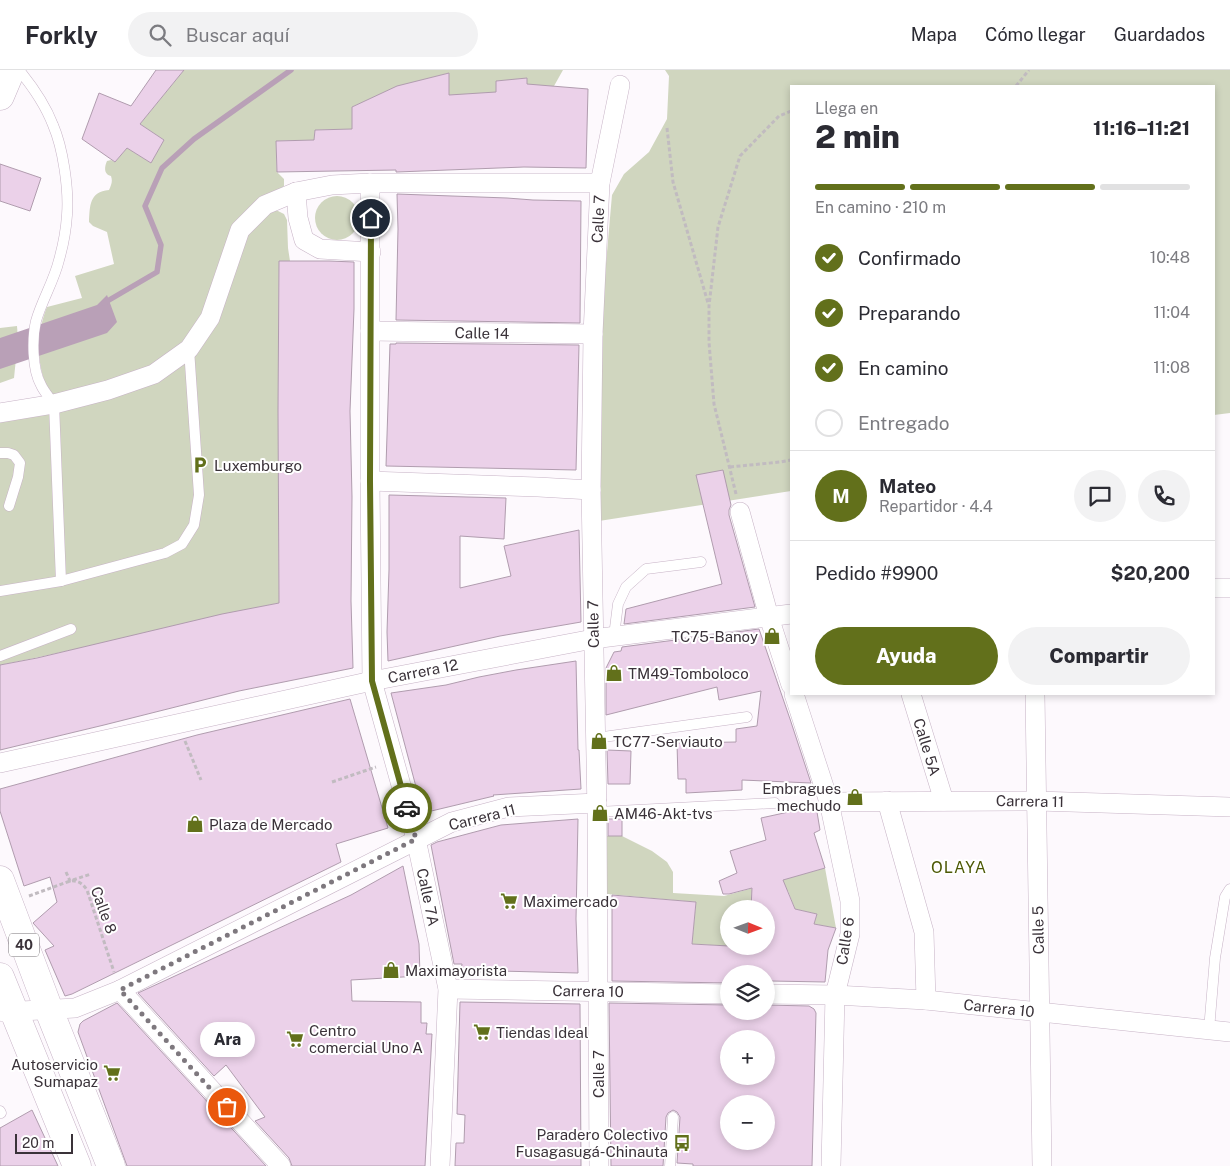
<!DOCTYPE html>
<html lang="es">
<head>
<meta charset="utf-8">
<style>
	body { margin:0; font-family:"Public Sans",sans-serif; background:#f2f2f3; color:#2b2b33; height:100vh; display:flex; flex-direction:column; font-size:19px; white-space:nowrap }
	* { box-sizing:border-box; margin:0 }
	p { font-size:16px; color:#7c7c81 }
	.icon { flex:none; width:28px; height:28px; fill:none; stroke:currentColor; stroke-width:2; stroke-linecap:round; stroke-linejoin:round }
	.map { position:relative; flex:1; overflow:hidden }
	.panel { position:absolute; left:790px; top:15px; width:425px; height:610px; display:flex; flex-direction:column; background:#fff; border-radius:0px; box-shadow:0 2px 8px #0003 }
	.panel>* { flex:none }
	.needle { width:32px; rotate:91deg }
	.buttons { position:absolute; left:720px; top:830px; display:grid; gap:10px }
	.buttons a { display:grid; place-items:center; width:55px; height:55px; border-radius:50%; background:#fff; box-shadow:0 2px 8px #0003; font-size:25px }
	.scale { position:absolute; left:15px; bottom:12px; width:58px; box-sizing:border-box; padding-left:5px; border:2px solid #3a3239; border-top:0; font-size:14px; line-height:18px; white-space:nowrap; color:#3a3239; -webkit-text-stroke:4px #fff; paint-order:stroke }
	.pin { position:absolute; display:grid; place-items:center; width:42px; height:42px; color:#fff; margin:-21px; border:2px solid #fff; border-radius:50%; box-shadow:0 1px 5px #0007 }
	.courier { position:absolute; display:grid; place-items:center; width:50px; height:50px; margin:-25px; border:4px solid #62701b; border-radius:50%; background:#fff; color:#222; box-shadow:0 1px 6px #0007 }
	.bubble { position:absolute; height:35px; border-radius:18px; background:#fff; box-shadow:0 2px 8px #0003; font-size:16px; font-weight:800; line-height:35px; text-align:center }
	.summary em { font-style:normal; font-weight:800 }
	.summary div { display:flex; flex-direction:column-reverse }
	.summary { display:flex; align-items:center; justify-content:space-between; height:85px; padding:0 25px }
	h1 { font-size:32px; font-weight:800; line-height:38px }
	.bar { display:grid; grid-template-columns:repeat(4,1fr); gap:8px 5px; align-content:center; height:60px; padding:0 25px }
	.bar i { height:6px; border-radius:4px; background:#e1e1e2 }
	.bar .active { background:#62701b }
	.bar p { grid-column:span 4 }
	.line { display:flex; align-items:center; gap:12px; padding:0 25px; border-top:1px solid #e1e1e2 }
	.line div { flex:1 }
	.round { display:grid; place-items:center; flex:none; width:52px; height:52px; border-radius:26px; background:#f2f2f3 }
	ol { padding:0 25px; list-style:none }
	li { display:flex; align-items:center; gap:15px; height:55px }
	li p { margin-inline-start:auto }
	li .icon { padding:5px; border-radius:50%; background:#62701b; color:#fff; stroke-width:4 }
	li:last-child { color:#7c7c81 }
	li i { width:28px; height:28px; border:2px solid #e1e1e2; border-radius:50% }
	.action { display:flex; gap:10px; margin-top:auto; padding:10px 25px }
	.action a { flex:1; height:58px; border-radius:30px; background:#62701b; color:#fff; font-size:20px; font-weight:800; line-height:58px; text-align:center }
	.action a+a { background:#f2f2f3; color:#2b2b33 }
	header { display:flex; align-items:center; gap:30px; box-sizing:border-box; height:70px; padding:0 25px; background:#fff; border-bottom:1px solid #e1e1e2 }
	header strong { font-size:24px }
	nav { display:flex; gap:28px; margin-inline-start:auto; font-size:18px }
	.search { width:350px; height:45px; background:#f2f2f3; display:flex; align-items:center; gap:12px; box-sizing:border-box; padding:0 18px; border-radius:28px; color:#7c7c81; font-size:19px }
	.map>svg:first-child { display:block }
</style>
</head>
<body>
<header>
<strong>Forkly</strong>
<div class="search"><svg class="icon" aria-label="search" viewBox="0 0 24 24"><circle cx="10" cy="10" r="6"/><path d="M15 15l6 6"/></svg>Buscar aquí</div>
<nav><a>Mapa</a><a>Cómo llegar</a><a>Guardados</a></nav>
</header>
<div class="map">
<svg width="1230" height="1096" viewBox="0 0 1230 1096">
	<rect width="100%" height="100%" fill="#fdf9fd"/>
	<g fill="#d0d6bf">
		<path d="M 184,0 L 563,0 L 554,16 L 525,57 L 527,9 L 496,11 L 496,27 L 449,25 L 449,3 L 398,16 L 352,37 L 352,59 L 315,60 L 314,70 L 276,71 L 277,102 L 284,109 L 284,116 L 280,120 L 259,128 L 205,243 L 182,275 L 152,297 L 54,328 C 51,324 47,320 46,315 C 36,290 37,261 47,237 L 82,228 L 75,206 L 114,194 L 107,162 L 93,156 L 89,152 C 90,136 89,122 109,120 C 111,115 113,112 111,106 C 104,104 104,98 107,91 L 111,90 L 115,92 L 127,78 L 151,93 L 164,70 L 140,54 Z"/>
		<path d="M 665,0 L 1230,0 L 1230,343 L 1214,345 L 1214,16 L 791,16 L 791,421 L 599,451 L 600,262 L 612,125 L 624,104 L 649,82 L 667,49 L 669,6 Z"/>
		<circle cx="337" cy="148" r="22"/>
		<path d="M 272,141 L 278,141 L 284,144 L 287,150 L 288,178 L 290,191 L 279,191 L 278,340 L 279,533 C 186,552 94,577 0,595 L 0,350 L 195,283 L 246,165 Z"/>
		<path d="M 17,256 L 18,269 L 14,308 L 0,313 L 0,258 Z"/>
		<path d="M 606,766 L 622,766 L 652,781 L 667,792 L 673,802 L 673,823 L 724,826 L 825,798 L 836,858 L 814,854 L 817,844 L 795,839 L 788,821 L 752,823 L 751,839 L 729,839 L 729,876 L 692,874 L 696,832 L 607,824 Z"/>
	</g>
	<path fill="#b9a0b7" d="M 107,225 L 117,252 L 107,263 L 0,299 L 0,268 L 97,235 Z"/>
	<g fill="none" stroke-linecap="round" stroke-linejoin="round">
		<path stroke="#b9a0b7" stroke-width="5.5" d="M 104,233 L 157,202 L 161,175 L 145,136 L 162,98 L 194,69 L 291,0"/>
	</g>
	<g fill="#ebd1e9" stroke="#b09cae" fill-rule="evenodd">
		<path d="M 156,0 L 184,0 L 140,54 L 164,70 L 151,93 L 127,78 L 115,92 L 82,69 L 99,23 L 131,36 Z"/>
		<path d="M 449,3 L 449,25 L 496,22 L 496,11 L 527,8 L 527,14 L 588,19 L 586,98 L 524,97 L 397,102 L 396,102 L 396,100 L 277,102 L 276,71 L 314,70 L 315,60 L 352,59 L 352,37 L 397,16 Z"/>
		<path d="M 0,94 L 41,108 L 30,141 L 0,131 Z"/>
		<path d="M 397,124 L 507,128 L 533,130 L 581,131 L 580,253 L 396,250 L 398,159 Z"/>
		<path d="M 279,191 L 329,191 L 354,192 L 354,239 L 350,341 L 352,427 L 351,531 L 353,598 L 239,621 L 104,655 L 0,680 L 0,595 L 37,588 L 222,544 L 279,533 L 278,340 Z"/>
		<path d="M 396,273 L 579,275 L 576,400 L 386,396 L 390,274 L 396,274 Z"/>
		<path d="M 723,400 L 731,435 L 729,440 L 729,445 L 755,537 L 624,554 L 626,539 L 722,514 L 696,405 Z"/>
		<path d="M 389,425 L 506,428 L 504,469 L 460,466 L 460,518 L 511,506 L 504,476 L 579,460 L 581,552 L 500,566 L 388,591 L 387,562 L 389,500 Z"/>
		<path d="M 759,559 L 790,649 L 811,713 L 742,710 L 742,720 L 686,723 L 686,709 L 678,709 L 677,673 L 736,672 L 736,659 L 757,656 L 761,621 L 719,630 L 717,617 L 606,645 L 606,598 L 614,582 L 621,581 L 622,577 Z"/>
		<path d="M 576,591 L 578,680 L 579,680 L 581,719 L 493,725 L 494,726 L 423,743 L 391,623 L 446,615 L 479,607 L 516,600 Z"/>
		<path d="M 350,629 L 388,758 L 336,774 L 341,792 L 72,924 L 65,926 L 45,880 L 54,876 L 33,853 L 57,832 L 50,807 L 24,816 L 0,741 L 0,719 L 197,665 Z"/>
		<path d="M 607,680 L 631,681 L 630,714 L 608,714 Z"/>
		<path d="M 816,736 L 820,760 L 814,763 L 825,798 L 783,810 L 795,839 L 817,844 L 814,854 L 836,858 L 828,880 L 825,912 L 771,911 L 773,913 L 766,913 L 766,904 L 729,904 L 729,913 L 612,911 L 612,825 L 696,832 L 692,874 L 729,876 L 766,876 L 766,839 L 751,839 L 752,818 L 729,824 L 723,824 L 719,811 L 737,803 L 730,781 L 766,770 L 761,748 Z"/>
		<path d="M 578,749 L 576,849 L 578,903 L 499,901 L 461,903 L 462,894 L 454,894 L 431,775 L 437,772 L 501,755 Z"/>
		<rect x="608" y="749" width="14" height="17"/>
		<path d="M 403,796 L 419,874 L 420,906 L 351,910 L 352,931 L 421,932 L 421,953 L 427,953 L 426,964 L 432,964 L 425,1096 L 292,1096 L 289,1088 L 255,1051 L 265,1047 L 226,995 L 214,1006 L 138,923 L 351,825 Z"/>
		<path d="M 460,932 L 580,934 L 581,1096 L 455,1096 L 456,1073 L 464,1073 L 465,1045 L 457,1044 Z"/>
		<path d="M 117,933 L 266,1096 L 127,1096 L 78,962 L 80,954 L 83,951 Z"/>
		<path d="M 609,933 L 729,935 L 729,941 L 766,941 L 766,935 L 809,936 L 814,939 L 816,943 L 812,1096 L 693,1096 L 693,1094 L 677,1093 L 680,1047 L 677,1042 L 673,1040 L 668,1043 L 666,1047 L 663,1096 L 611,1096 ZM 729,969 L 766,969 L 766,1006 L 729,1006 ZM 729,1034 L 766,1034 L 766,1071 L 729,1071 Z"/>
		<path d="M 32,1040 L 58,1096 L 0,1096 L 0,1058 Z"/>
	</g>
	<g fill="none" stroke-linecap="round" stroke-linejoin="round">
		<g stroke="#c7b3c6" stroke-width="11">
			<g id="lane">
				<path d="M 19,0 C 33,17 45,34 53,55 C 63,78 69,119 67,145 C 66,160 63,176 59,190 C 54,211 42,230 36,251 C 32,268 32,299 41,315 C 44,322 50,328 54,334 L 61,511"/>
				<path d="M 0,383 L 8,383 L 14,385 L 20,393 L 18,407 L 9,436"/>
				<path d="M 0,521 L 61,511 L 165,483 L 182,474 L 194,455 L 199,425 L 189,279"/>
				<path d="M 614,566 L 618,534 L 626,517 L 646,499 L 701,492"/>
				<path d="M 0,586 L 71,559"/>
				<path d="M 596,668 L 747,647"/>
				<path d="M 597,742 L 775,733"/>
				<path d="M 1209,960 L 1215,888 L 1225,827 L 1230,819"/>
				<path d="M 0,1041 L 1,1043"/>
				<path d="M 670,1096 L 673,1047"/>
			</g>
		</g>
		<g stroke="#c7b3c6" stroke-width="20">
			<g id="street">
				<path d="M 370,113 L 370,411 L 372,611 L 416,769 L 448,919 L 440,1096"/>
				<path d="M 296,122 L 298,148 L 304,170 L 320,179 L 371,182"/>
				<path d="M 370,261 L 593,264"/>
				<path d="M 0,343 L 54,334 L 108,320 L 154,304 L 189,279 L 210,248 L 240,160 L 265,135 L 296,122 L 332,115 L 370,113 L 600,113"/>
				<path d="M 370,411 L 538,417 L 591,420"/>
				<path d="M 740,442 L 769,547 L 791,615"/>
				<path d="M 1214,518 L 1230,518"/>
				<path d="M 794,624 L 829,732 L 850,831 L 850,864 L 835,925 L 831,1096"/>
				<path d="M 911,624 L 944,731"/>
				<path d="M 1035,624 L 1042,1096"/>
				<path d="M 0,693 L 372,611 L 593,569 L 791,544"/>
				<path d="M 887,731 L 924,862 L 926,930"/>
				<path d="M 829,732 L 1037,731 L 1230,737"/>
				<path d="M 448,919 L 729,924"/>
				<path d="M 120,920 L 281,1096"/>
				<path d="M 766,924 L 835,925 L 926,930 L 1230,962"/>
				<path d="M 4,942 L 75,938 L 120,920 L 452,752 L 509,737 L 597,733"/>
				<path d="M 599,1096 L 597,742 L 591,420 L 593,264 L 600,113 L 620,15"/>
			</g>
		</g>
		<g stroke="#c7b3c6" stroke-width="29">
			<g id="primary">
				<path d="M 0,26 L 11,0"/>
				<path d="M 0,810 L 49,940 L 111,1096"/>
				<path d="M 0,907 L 77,1096"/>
			</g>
		</g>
		<g stroke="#c1bbc0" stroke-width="3" stroke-dasharray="4 2.5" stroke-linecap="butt">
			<path d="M 1016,16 L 1029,0"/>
			<path d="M 667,58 L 673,112 L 708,233"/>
			<path d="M 730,397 L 780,392 L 791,390"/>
			<path d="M 736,424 L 714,334 L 709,272 L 709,236 L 718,157 L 740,86 L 779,46 L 791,41"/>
			<path d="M 185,671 L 201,710"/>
			<path d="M 332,712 L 376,697"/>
			<path d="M 66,802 L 70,811 L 91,804"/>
			<path d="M 29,826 L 70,811 C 78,810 83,814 87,820 L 114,902"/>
		</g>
		<use href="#lane" stroke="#fff" stroke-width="10"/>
		<use href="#street" stroke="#fff" stroke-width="19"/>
		<use href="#primary" stroke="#fff" stroke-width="28"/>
	</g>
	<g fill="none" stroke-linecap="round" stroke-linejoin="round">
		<path stroke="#7e787e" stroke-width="5" stroke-dasharray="0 9" d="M 227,1037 L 120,920 L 416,769 L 407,738"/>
		<path stroke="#62701b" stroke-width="6" d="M 371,148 L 370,411 L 372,611 L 407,738"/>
	</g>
	<defs>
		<g id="parking-bare" transform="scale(1.35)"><path d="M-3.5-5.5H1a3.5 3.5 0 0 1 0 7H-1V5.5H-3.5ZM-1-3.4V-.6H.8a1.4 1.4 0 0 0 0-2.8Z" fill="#62701b" stroke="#fff" stroke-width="2.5" paint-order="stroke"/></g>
		<g id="shop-bare" transform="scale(1.35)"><path d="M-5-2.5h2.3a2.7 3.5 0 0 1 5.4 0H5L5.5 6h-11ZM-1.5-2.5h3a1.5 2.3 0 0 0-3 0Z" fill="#62701b" stroke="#fff" stroke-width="2.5" paint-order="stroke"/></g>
		<g id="supermarket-bare" transform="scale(1.35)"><path d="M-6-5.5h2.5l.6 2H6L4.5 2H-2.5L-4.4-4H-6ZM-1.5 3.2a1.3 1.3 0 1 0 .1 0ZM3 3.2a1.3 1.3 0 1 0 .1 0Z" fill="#62701b" stroke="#fff" stroke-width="2.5" paint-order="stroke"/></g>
		<g id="bus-bare" transform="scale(1.35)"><path d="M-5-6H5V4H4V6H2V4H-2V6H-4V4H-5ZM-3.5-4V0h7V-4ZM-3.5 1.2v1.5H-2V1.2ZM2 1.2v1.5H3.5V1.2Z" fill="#62701b" stroke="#fff" stroke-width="2.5" paint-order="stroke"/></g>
	</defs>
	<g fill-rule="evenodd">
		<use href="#parking-bare" x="200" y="395"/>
		<use href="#shop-bare" x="772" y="566"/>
		<use href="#shop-bare" x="614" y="603"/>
		<use href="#shop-bare" x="599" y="671"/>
		<use href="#shop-bare" x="855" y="727"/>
		<use href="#shop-bare" x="600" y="743"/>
		<use href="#shop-bare" x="195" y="754"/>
		<use href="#supermarket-bare" x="509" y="831"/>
		<use href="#shop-bare" x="391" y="900"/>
		<use href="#supermarket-bare" x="482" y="962"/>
		<use href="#supermarket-bare" x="295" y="969"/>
		<use href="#supermarket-bare" x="112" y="1003"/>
		<use href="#bus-bare" x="682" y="1073"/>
	</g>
	<g text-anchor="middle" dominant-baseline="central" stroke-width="4" stroke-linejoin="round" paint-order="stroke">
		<rect fill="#fff" stroke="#757074" stroke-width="1" x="9" y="863.5" width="30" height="23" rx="4"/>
		<g font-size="14" font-weight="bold" fill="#3a3239">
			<text x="24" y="875">40</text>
		</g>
		<g font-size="15" fill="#3a3239" stroke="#fff">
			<text transform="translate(598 149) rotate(-87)">Calle 7</text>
			<text transform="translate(482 263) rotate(1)">Calle 14</text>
			<text transform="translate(593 554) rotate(-91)">Calle 7</text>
			<text transform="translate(423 601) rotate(-11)">Carrera 12</text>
			<text transform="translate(927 677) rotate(73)">Calle 5A</text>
			<text transform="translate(1030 731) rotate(1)">Carrera 11</text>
			<text transform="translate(482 747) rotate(-14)">Carrera 11</text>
			<text transform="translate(428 827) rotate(78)">Calle 7A</text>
			<text transform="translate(104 840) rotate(70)">Calle 8</text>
			<text transform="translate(1038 860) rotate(-91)">Calle 5</text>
			<text transform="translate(845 871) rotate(-81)">Calle 6</text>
			<text transform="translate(588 921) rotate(1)">Carrera 10</text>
			<text transform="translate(999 938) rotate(6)">Carrera 10</text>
			<text transform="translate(598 1004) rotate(-90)">Calle 7</text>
		</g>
		<g font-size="15" fill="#3a3239" stroke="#fff" text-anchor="start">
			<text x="214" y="395">Luxemburgo</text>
			<text x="758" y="566" text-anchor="end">TC75-Banoy</text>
			<text x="628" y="603">TM49-Tomboloco</text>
			<text x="613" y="671">TC77-Serviauto</text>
			<text x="841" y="718" text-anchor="end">Embragues<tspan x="841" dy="17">mechudo</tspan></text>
			<text x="614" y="743">AM46-Akt-tvs</text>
			<text x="209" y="754">Plaza de Mercado</text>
			<text x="523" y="831">Maximercado</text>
			<text x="405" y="900">Maximayorista</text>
			<text x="309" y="960">Centro<tspan x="309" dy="17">comercial Uno A</tspan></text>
			<text x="496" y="962">Tiendas Ideal</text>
			<text x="98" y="994" text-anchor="end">Autoservicio<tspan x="98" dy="17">Sumapaz</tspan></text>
			<text x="668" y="1064" text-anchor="end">Paradero Colectivo<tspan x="668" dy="17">Fusagasugá-Chinauta</tspan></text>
		</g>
		<g font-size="16" letter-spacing="1" fill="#4d5905" stroke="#fff">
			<text x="959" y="797">OLAYA</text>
		</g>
	</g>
</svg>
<div class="buttons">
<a><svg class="needle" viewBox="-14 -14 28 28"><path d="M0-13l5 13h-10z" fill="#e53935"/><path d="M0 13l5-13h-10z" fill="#7c7c81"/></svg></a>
<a><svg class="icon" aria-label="layers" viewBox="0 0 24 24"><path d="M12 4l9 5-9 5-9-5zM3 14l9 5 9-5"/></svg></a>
<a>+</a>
<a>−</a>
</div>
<div class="scale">20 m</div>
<div class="pin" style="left:227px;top:1037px;background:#ea580c"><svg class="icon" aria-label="bag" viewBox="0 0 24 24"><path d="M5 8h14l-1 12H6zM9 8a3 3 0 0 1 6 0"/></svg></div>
<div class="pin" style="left:371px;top:148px;background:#1f2937"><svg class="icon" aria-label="home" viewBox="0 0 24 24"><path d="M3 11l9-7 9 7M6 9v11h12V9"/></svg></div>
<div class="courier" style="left:407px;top:738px"><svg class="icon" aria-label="car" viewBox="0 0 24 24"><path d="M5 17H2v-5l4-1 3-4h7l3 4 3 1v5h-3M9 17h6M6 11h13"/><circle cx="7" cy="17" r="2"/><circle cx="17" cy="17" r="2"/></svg></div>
<div class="bubble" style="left:200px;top:952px;width:55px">Ara</div>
<section class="panel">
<div class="summary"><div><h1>2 min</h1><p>Llega en</p></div><em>11:16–11:21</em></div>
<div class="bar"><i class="active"></i><i class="active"></i><i class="active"></i><i></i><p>En camino · 210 m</p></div>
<ol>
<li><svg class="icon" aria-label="check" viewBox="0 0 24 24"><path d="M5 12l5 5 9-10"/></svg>Confirmado<p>10:48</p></li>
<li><svg class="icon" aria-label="check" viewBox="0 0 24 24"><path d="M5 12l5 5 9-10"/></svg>Preparando<p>11:04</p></li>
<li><svg class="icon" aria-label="check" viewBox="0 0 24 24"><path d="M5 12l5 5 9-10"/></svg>En camino<p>11:08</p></li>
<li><i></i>Entregado</li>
</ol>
<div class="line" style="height:90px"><b class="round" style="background:#62701b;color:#fff">M</b><div><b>Mateo</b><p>Repartidor · 4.4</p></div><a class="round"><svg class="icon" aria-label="chat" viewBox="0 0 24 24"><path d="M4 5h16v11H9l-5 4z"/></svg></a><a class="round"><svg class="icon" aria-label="phone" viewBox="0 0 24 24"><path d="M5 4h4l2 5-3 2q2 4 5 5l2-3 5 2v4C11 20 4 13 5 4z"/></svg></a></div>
<div class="line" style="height:65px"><div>Pedido #9900</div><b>$20,200</b></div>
<div class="action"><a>Ayuda</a><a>Compartir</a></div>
</section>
</div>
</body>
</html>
